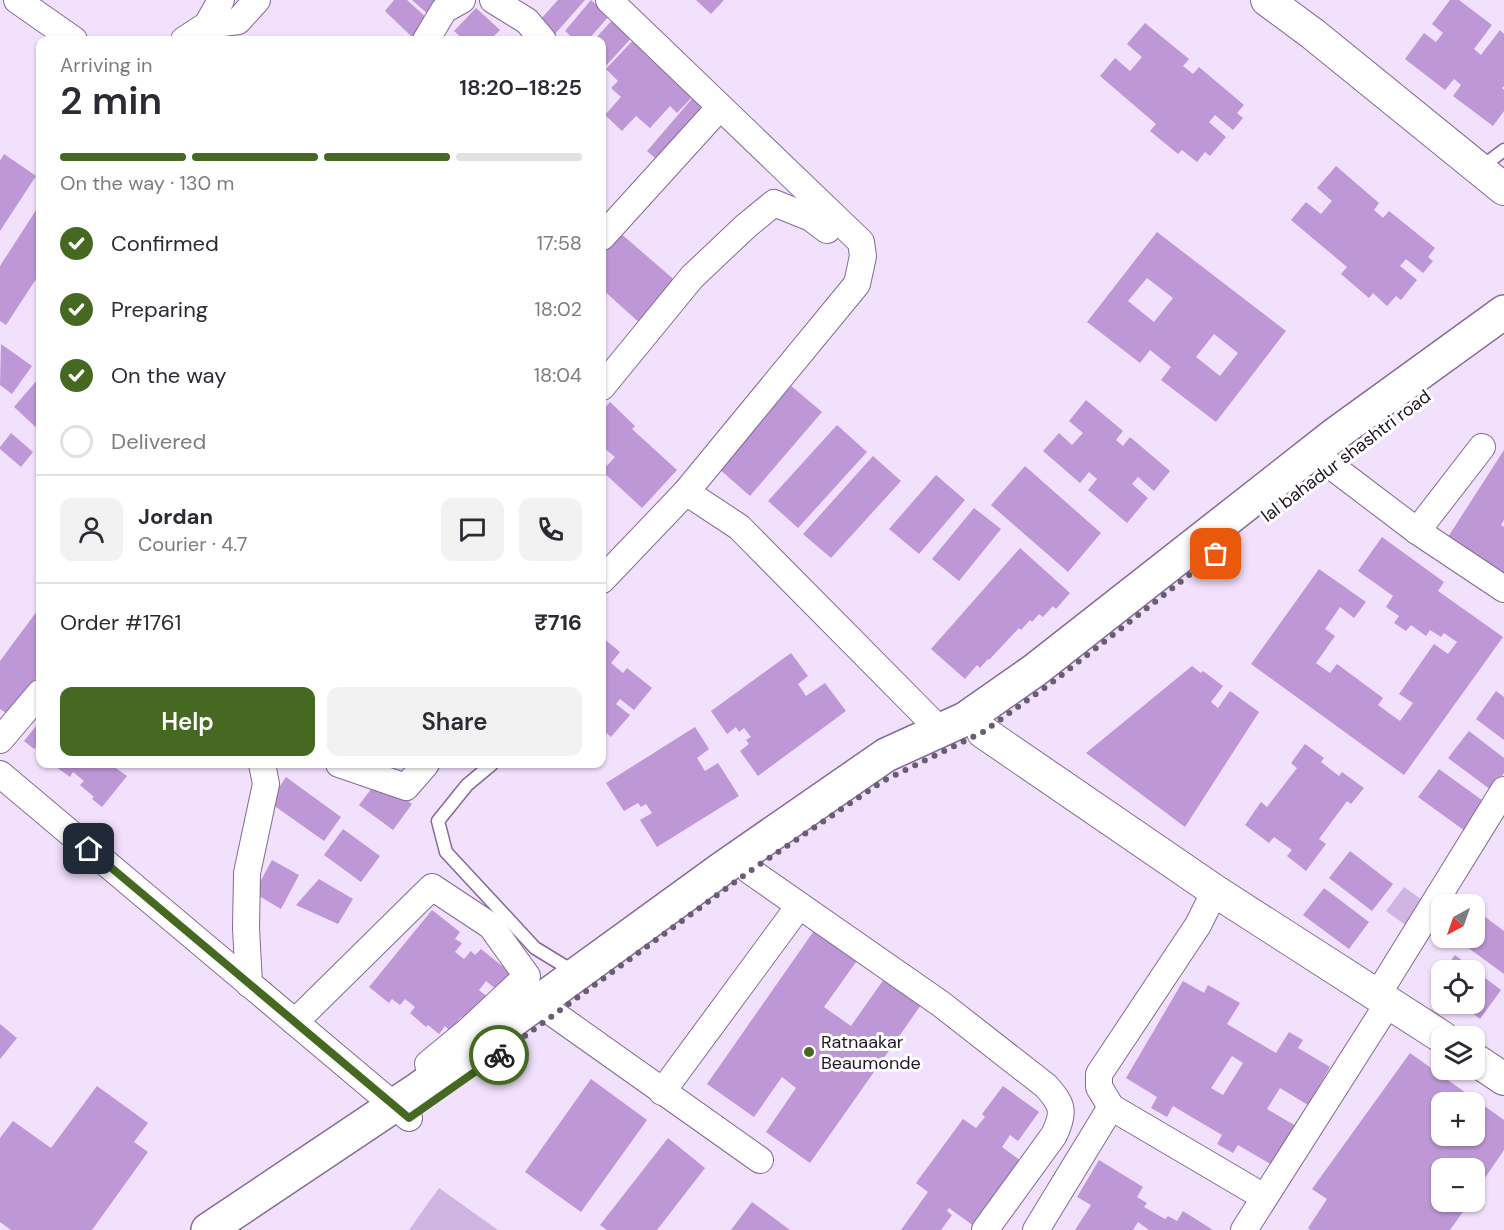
<!DOCTYPE html>
<html lang="en">
<head>
<meta charset="utf-8">
<style>
	body { margin:0; font-family:"DM Sans",sans-serif; background:#f2f2f3; color:#2b2b33; height:100vh; display:flex; flex-direction:column; font-size:22px; white-space:nowrap }
	* { box-sizing:border-box; margin:0 }
	p { font-size:20px; color:#7c7c81 }
	.icon { flex:none; width:33px; height:33px; fill:none; stroke:currentColor; stroke-width:2; stroke-linecap:round; stroke-linejoin:round }
	.map { position:relative; flex:1; overflow:hidden }
	.drawer { position:absolute; left:36px; top:36px; width:570px; height:732px; display:flex; flex-direction:column; background:#fff; border-radius:12px; box-shadow:0 2px 4px #0004 }
	.drawer>* { flex:none }
	.needle { width:39px; rotate:220deg }
	.buttons { position:absolute; left:1431px; top:894px; display:grid; gap:12px }
	.buttons a { display:grid; place-items:center; width:54px; height:54px; border-radius:12px; background:#fff; box-shadow:0 2px 4px #0004; font-size:30px }
	.pin { position:absolute; display:grid; place-items:center; width:51px; height:51px; color:#fff; margin:-26px; border-radius:12px; box-shadow:0 3px 9px #0006 }
	.courier { position:absolute; display:grid; place-items:center; width:60px; height:60px; margin:-30px; border:4px solid #456921; border-radius:50%; background:#fff; color:#222; box-shadow:0 2px 8px #0007 }
	.overview em { font-style:normal; font-weight:600 }
	.overview div { display:flex; flex-direction:column-reverse }
	.overview { display:flex; align-items:center; justify-content:space-between; height:102px; padding:0 24px }
	h1 { font-size:39px; font-weight:600; line-height:45px }
	.bar { display:grid; grid-template-columns:repeat(4,1fr); gap:9px 6px; align-content:center; height:72px; padding:0 24px }
	.bar i { height:8px; border-radius:4px; background:#e1e1e2 }
	.bar .on { background:#456921 }
	.bar p { grid-column:span 4 }
	.line { display:flex; align-items:center; gap:15px; padding:0 24px; border-top:2px solid #e1e1e2 }
	.line div { flex:1 }
	.round { display:grid; place-items:center; flex:none; width:63px; height:63px; border-radius:12px; background:#f2f2f3 }
	ol { padding:0 24px; list-style:none }
	li { display:flex; align-items:center; gap:18px; height:66px }
	li p { margin-inline-start:auto }
	li .icon { padding:6px; border-radius:50%; background:#456921; color:#fff; stroke-width:4 }
	li:last-child { color:#7c7c81 }
	li i { width:33px; height:33px; border:3px solid #e1e1e2; border-radius:50% }
	.cta { display:flex; gap:12px; margin-top:auto; padding:12px 24px }
	.cta a { flex:1; height:69px; border-radius:12px; background:#456921; color:#fff; font-size:24px; font-weight:600; line-height:69px; text-align:center }
	.cta a+a { background:#f2f2f3; color:#2b2b33 }
	.map>svg:first-child { display:block }
</style>
</head>
<body>
<div class="map">
<svg width="1504" height="1230" viewBox="0 0 1504 1230">
	<rect width="100%" height="100%" fill="#f2e1fd"/>
	<g fill="#d0b4e2">
		<path d="M 1404,887 L 1432,907 L 1414,931 L 1386,911 Z"/>
		<path d="M 439,1188 L 498,1230 L 409,1230 Z"/>
	</g>
	<g fill="#be98d6" fill-rule="evenodd">
		<path d="M 394,0 L 407,0 L 428,19 L 412,37 L 385,11 Z"/>
		<path d="M 412,0 L 447,0 L 431,17 Z"/>
		<path d="M 558,0 L 585,0 L 555,34 L 539,21 Z"/>
		<path d="M 591,0 L 609,16 L 588,40 L 575,40 L 565,31 Z"/>
		<path d="M 696,0 L 724,0 L 711,14 Z"/>
		<path d="M 1450,0 L 1459,0 L 1492,25 L 1474,49 L 1481,55 L 1500,30 L 1504,34 L 1504,86 L 1502,88 L 1504,90 L 1504,111 L 1493,126 L 1453,96 L 1461,85 L 1454,79 L 1445,90 L 1405,59 L 1424,33 L 1436,42 L 1443,33 L 1432,24 Z"/>
		<path d="M 476,8 L 500,30 L 490,40 L 464,40 L 454,31 Z"/>
		<path d="M 615,17 L 635,34 L 603,69 L 602,67 L 602,40 L 594,40 Z"/>
		<path d="M 1145,23 L 1189,59 L 1183,66 L 1193,74 L 1199,67 L 1244,105 L 1237,113 L 1243,118 L 1233,130 L 1215,115 L 1209,122 L 1226,137 L 1210,156 L 1205,152 L 1197,162 L 1182,150 L 1178,154 L 1150,131 L 1156,124 L 1100,76 L 1115,58 L 1130,71 L 1142,57 L 1127,44 Z"/>
		<path d="M 635,38 L 695,94 L 677,113 L 670,106 L 650,128 L 636,116 L 622,131 L 605,115 L 621,97 L 611,88 L 618,81 L 606,69 Z"/>
		<path d="M 696,94 L 712,108 L 662,164 L 647,151 Z"/>
		<path d="M 4,154 L 36,176 L 0,231 L 0,161 Z"/>
		<path d="M 1336,166 L 1379,203 L 1374,210 L 1383,218 L 1389,211 L 1435,248 L 1428,257 L 1433,261 L 1423,273 L 1406,259 L 1400,266 L 1417,280 L 1401,300 L 1396,296 L 1387,306 L 1373,293 L 1369,298 L 1341,274 L 1347,267 L 1291,220 L 1306,202 L 1321,214 L 1332,201 L 1317,188 Z"/>
		<path d="M 40,204 L 40,273 L 6,325 L 0,321 L 0,266 Z"/>
		<path d="M 619,232 L 678,283 L 642,325 L 602,289 L 602,252 Z"/>
		<path d="M 1157,232 L 1286,331 L 1216,422 L 1161,380 L 1171,367 L 1150,350 L 1140,363 L 1087,322 ZM 1147,278 L 1173,298 L 1154,322 L 1128,301 ZM 1214,334 L 1238,353 L 1220,376 L 1196,357 Z"/>
		<path d="M 1,344 L 32,366 L 12,394 L 0,385 Z"/>
		<path d="M 38,379 L 40,381 L 40,431 L 14,407 Z"/>
		<path d="M 790,385 L 822,412 L 750,496 L 718,468 Z"/>
		<path d="M 1086,400 L 1123,431 L 1116,440 L 1123,446 L 1130,437 L 1170,471 L 1154,491 L 1138,477 L 1132,484 L 1148,498 L 1127,523 L 1088,490 L 1097,479 L 1089,472 L 1080,483 L 1043,451 L 1059,433 L 1072,445 L 1083,433 L 1069,421 Z"/>
		<path d="M 610,402 L 635,426 L 632,429 L 677,470 L 642,508 L 602,471 L 615,457 L 604,448 L 602,450 L 602,411 Z"/>
		<path d="M 837,425 L 867,452 L 798,528 L 768,501 Z"/>
		<path d="M 11,433 L 33,452 L 21,467 L 0,449 L 0,447 Z"/>
		<path d="M 1504,450 L 1504,520 L 1501,525 L 1504,527 L 1504,577 L 1446,540 Z"/>
		<path d="M 873,456 L 901,481 L 831,558 L 803,534 Z"/>
		<path d="M 1025,466 L 1101,533 L 1068,572 L 991,505 Z"/>
		<path d="M 936,475 L 965,500 L 919,554 L 889,529 Z"/>
		<path d="M 974,508 L 1001,529 L 959,581 L 932,559 Z"/>
		<path d="M 1382,537 L 1444,582 L 1438,591 L 1503,637 L 1404,775 L 1251,664 L 1319,569 L 1366,602 L 1354,618 L 1340,607 L 1325,629 L 1335,636 L 1316,663 L 1330,673 L 1337,664 L 1383,698 L 1378,705 L 1400,721 L 1413,703 L 1399,694 L 1434,644 L 1448,654 L 1457,642 L 1444,633 L 1441,637 L 1430,630 L 1426,636 L 1411,625 L 1406,631 L 1394,623 L 1399,616 L 1386,607 L 1393,596 L 1358,571 Z"/>
		<path d="M 1020,548 L 1070,593 L 1056,609 L 1053,606 L 1043,617 L 1039,614 L 1032,622 L 1030,620 L 1021,630 L 1019,628 L 989,660 L 988,659 L 980,668 L 977,665 L 965,679 L 931,649 Z"/>
		<path d="M 40,607 L 40,673 L 9,715 L 0,709 L 0,661 Z"/>
		<path d="M 602,637 L 620,652 L 611,663 L 623,673 L 627,668 L 652,688 L 634,710 L 620,699 L 616,704 L 630,715 L 611,737 L 602,729 Z"/>
		<path d="M 791,653 L 808,676 L 798,684 L 806,696 L 825,683 L 846,711 L 758,776 L 740,751 L 749,744 L 746,740 L 751,737 L 744,728 L 739,732 L 736,727 L 727,734 L 711,711 Z"/>
		<path d="M 1192,666 L 1201,673 L 1203,671 L 1223,686 L 1211,702 L 1218,708 L 1230,691 L 1259,712 L 1185,827 L 1086,753 Z"/>
		<path d="M 1496,691 L 1504,697 L 1504,740 L 1476,719 Z"/>
		<path d="M 40,721 L 40,744 L 34,749 L 24,741 Z"/>
		<path d="M 695,727 L 709,749 L 697,758 L 705,771 L 718,763 L 739,796 L 657,847 L 640,820 L 652,813 L 646,804 L 641,807 L 638,803 L 624,811 L 606,783 Z"/>
		<path d="M 1469,731 L 1504,758 L 1504,773 L 1491,790 L 1448,758 Z"/>
		<path d="M 1305,744 L 1324,758 L 1321,762 L 1339,776 L 1342,772 L 1364,788 L 1351,804 L 1347,801 L 1319,839 L 1326,844 L 1306,871 L 1287,856 L 1292,850 L 1274,837 L 1269,843 L 1245,825 L 1261,802 L 1267,807 L 1297,768 L 1291,763 Z"/>
		<path d="M 52,764 L 110,764 L 127,776 L 102,807 L 92,799 L 94,797 L 80,785 L 84,781 L 73,772 L 70,777 Z"/>
		<path d="M 1439,769 L 1486,803 L 1465,831 L 1418,797 Z"/>
		<path d="M 286,777 L 341,817 L 324,841 L 269,802 Z"/>
		<path d="M 378,780 L 412,804 L 393,830 L 359,805 Z"/>
		<path d="M 343,829 L 380,856 L 361,882 L 324,855 Z"/>
		<path d="M 1350,851 L 1393,884 L 1372,911 L 1329,878 Z"/>
		<path d="M 272,860 L 299,875 L 281,909 L 254,893 Z"/>
		<path d="M 319,879 L 353,899 L 338,924 L 296,905 Z"/>
		<path d="M 1324,888 L 1369,922 L 1349,949 L 1303,915 Z"/>
		<path d="M 432,910 L 460,932 L 455,939 L 462,943 L 455,952 L 464,959 L 471,951 L 475,955 L 481,949 L 511,973 L 497,990 L 486,981 L 479,990 L 490,999 L 466,1021 L 461,1017 L 450,1031 L 445,1026 L 439,1034 L 428,1025 L 426,1027 L 410,1013 L 415,1007 L 405,999 L 400,1005 L 392,999 L 389,1003 L 369,987 Z"/>
		<path d="M 1484,916 L 1504,931 L 1504,974 L 1463,944 L 1468,938 L 1474,938 L 1474,929 Z"/>
		<path d="M 818,925 L 861,955 L 824,1007 L 851,1026 L 884,979 L 921,1005 L 810,1163 L 766,1132 L 796,1088 L 782,1077 L 754,1117 L 707,1084 Z"/>
		<path d="M 1455,955 L 1501,990 L 1480,1019 L 1460,1004 L 1474,1004 L 1474,970 L 1444,970 Z"/>
		<path d="M 1183,981 L 1204,993 L 1208,985 L 1240,1003 L 1227,1024 L 1276,1053 L 1289,1032 L 1303,1040 L 1298,1048 L 1330,1067 L 1308,1105 L 1280,1088 L 1267,1109 L 1296,1126 L 1272,1165 L 1238,1145 L 1233,1153 L 1217,1144 L 1222,1135 L 1173,1106 L 1167,1117 L 1151,1108 L 1157,1097 L 1126,1078 ZM 1232,1056 L 1243,1063 L 1223,1095 L 1211,1088 Z"/>
		<path d="M 0,1024 L 17,1038 L 0,1059 Z"/>
		<path d="M 1410,1053 L 1504,1120 L 1504,1150 L 1474,1194 L 1474,1168 L 1442,1168 L 1442,1202 L 1470,1202 L 1450,1230 L 1310,1230 L 1308,1228 L 1327,1199 L 1312,1189 ZM 1442,1102 L 1474,1102 L 1474,1136 L 1442,1136 Z"/>
		<path d="M 591,1079 L 647,1120 L 581,1212 L 525,1172 Z"/>
		<path d="M 97,1086 L 148,1123 L 134,1142 L 148,1152 L 92,1230 L 11,1230 L 0,1222 L 0,1138 L 13,1121 L 51,1148 Z"/>
		<path d="M 1003,1086 L 1039,1112 L 1018,1141 L 1010,1135 L 1002,1147 L 1025,1164 L 978,1229 L 949,1208 L 947,1211 L 952,1215 L 941,1230 L 901,1230 L 928,1192 L 916,1183 L 963,1119 L 976,1128 L 985,1117 L 982,1114 Z"/>
		<path d="M 668,1138 L 705,1168 L 657,1230 L 607,1230 L 600,1225 Z"/>
		<path d="M 1099,1160 L 1143,1187 L 1137,1197 L 1147,1203 L 1144,1207 L 1165,1219 L 1168,1216 L 1177,1221 L 1183,1211 L 1213,1230 L 1149,1230 L 1138,1222 L 1133,1230 L 1075,1230 L 1091,1205 L 1077,1197 Z"/>
		<path d="M 752,1202 L 790,1230 L 731,1230 Z"/>
	</g>
	<g fill="none" stroke-linecap="round" stroke-linejoin="round">
		<g stroke="#846a94" stroke-width="15">
			<g id="service">
				<path d="M 1479,169 L 1504,150"/>
				<path d="M 491,765 L 467,785 L 438,821 L 446,852 L 535,948 L 576,973"/>
			</g>
		</g>
		<g stroke="#846a94" stroke-width="28">
			<g id="minor">
				<path d="M 17,0 L 74,40"/>
				<path d="M 493,0 L 527,21 L 543,40"/>
				<path d="M 609,0 L 861,242 L 863,256 L 857,284 L 686,492"/>
				<path d="M 207,25 L 238,21 L 257,0"/>
				<path d="M 184,40 L 207,25 L 221,0"/>
				<path d="M 426,40 L 444,10 L 462,0"/>
				<path d="M 602,237 L 720,107"/>
				<path d="M 602,387 L 692,277 L 746,226 L 774,203 L 811,218 L 827,230"/>
				<path d="M 1330,465 L 1417,531 L 1504,589"/>
				<path d="M 1417,531 L 1482,447"/>
				<path d="M 602,580 L 686,492 L 739,527 L 940,730"/>
				<path d="M 0,740 L 40,693"/>
				<path d="M 339,764 L 406,787 L 426,764"/>
				<path d="M 0,774 L 409,1118"/>
				<path d="M 750,871 L 941,1004 L 1046,1086 C 1063,1105 1065,1112 1054,1135 L 985,1230"/>
				<path d="M 1215,891 L 1198,925 L 1099,1074 L 1099,1087 L 1111,1107 L 1264,1197"/>
				<path d="M 249,984 L 246,928 L 247,873 L 266,784 L 262,764"/>
				<path d="M 1378,994 L 1504,790"/>
				<path d="M 554,1014 L 760,1160"/>
				<path d="M 295,1022 L 432,887 L 491,926 L 527,976 L 468,1031 L 428,1064"/>
				<path d="M 662,1092 L 799,906"/>
				<path d="M 1036,1230 L 1111,1107"/>
				<path d="M 1244,1230 L 1389,1002"/>
			</g>
		</g>
		<g stroke="#846a94" stroke-width="34">
			<g id="tertiary">
				<path d="M 1267,0 L 1313,34 L 1504,189"/>
				<path d="M 983,732 L 1215,891 L 1442,1037"/>
				<path d="M 1474,1059 L 1504,1079"/>
			</g>
		</g>
		<g stroke="#846a94" stroke-width="36">
			<path id="secondary" d="M 208,1230 L 417,1090 L 720,870 L 886,755 L 965,719 L 1035,670 L 1337,433 L 1504,312"/>
		</g>
		<use href="#service" stroke="#fff" stroke-width="12"/>
		<use href="#minor" stroke="#fff" stroke-width="26"/>
		<use href="#tertiary" stroke="#fff" stroke-width="32"/>
		<use href="#secondary" stroke="#fff" stroke-width="33"/>
	</g>
	<g fill="none" stroke-linecap="round" stroke-linejoin="round">
		<path stroke="#6a5d72" stroke-width="6" stroke-dasharray="0 10.8" d="M 499,1055 L 750,871 L 883,781 L 983,732 L 1054,681 L 1216,554"/>
		<path stroke="#456921" stroke-width="8" d="M 89,849 L 409,1118 L 499,1055"/>
	</g>
	<circle fill="#456921" stroke="#fff" stroke-width="2" cx="809" cy="1052" r="6"/>
	<g text-anchor="middle" dominant-baseline="central" stroke-width="6" stroke-linejoin="round" paint-order="stroke">
		<g font-size="18" fill="#201627" stroke="#fff">
			<text transform="translate(1346 456) rotate(-37)">lal bahadur shashtri road</text>
		</g>
		<g font-size="18" fill="#201627" stroke="#fff" text-anchor="start">
			<text x="821" y="1042">Ratnaakar<tspan x="821" dy="21">Beaumonde</tspan></text>
		</g>
	</g>
</svg>
<div class="buttons">
<a><svg class="needle" viewBox="-14 -14 28 28"><path d="M0-13l5 13h-10z" fill="#e53935"/><path d="M0 13l5-13h-10z" fill="#7c7c81"/></svg></a>
<a><svg class="icon" aria-label="locate" viewBox="0 0 24 24"><circle cx="12" cy="12" r="6"/><path d="M12 2v4M12 18v4M2 12h4M18 12h4"/></svg></a>
<a><svg class="icon" aria-label="layers" viewBox="0 0 24 24"><path d="M12 4l9 5-9 5-9-5zM3 14l9 5 9-5"/></svg></a>
<a>+</a>
<a>−</a>
</div>
<div class="pin" style="left:1216px;top:554px;background:#ea580c"><svg class="icon" aria-label="bag" viewBox="0 0 24 24"><path d="M5 8h14l-1 12H6zM9 8a3 3 0 0 1 6 0"/></svg></div>
<div class="pin" style="left:89px;top:849px;background:#1f2937"><svg class="icon" aria-label="home" viewBox="0 0 24 24"><path d="M3 11l9-7 9 7M6 9v11h12V9"/></svg></div>
<div class="courier" style="left:499px;top:1055px"><svg class="icon" aria-label="bike" viewBox="0 0 24 24"><circle cx="6" cy="16" r="4"/><circle cx="18" cy="16" r="4"/><path d="M6 16l4-8h5l3 8M10 8l3 8H6M13 5h3"/></svg></div>
<section class="drawer">
<div class="overview"><div><h1>2 min</h1><p>Arriving in</p></div><em>18:20–18:25</em></div>
<div class="bar"><i class="on"></i><i class="on"></i><i class="on"></i><i></i><p>On the way · 130 m</p></div>
<ol>
<li><svg class="icon" aria-label="check" viewBox="0 0 24 24"><path d="M5 12l5 5 9-10"/></svg>Confirmed<p>17:58</p></li>
<li><svg class="icon" aria-label="check" viewBox="0 0 24 24"><path d="M5 12l5 5 9-10"/></svg>Preparing<p>18:02</p></li>
<li><svg class="icon" aria-label="check" viewBox="0 0 24 24"><path d="M5 12l5 5 9-10"/></svg>On the way<p>18:04</p></li>
<li><i></i>Delivered</li>
</ol>
<div class="line" style="height:108px"><a class="round"><svg class="icon" aria-label="person" viewBox="0 0 24 24"><circle cx="12" cy="8" r="4"/><path d="M4 21q1-7 8-7t8 7"/></svg></a><div><b>Jordan</b><p>Courier · 4.7</p></div><a class="round"><svg class="icon" aria-label="chat" viewBox="0 0 24 24"><path d="M4 5h16v11H9l-5 4z"/></svg></a><a class="round"><svg class="icon" aria-label="phone" viewBox="0 0 24 24"><path d="M5 4h4l2 5-3 2q2 4 5 5l2-3 5 2v4C11 20 4 13 5 4z"/></svg></a></div>
<div class="line" style="height:78px"><div>Order #1761</div><b>₹716</b></div>
<div class="cta"><a>Help</a><a>Share</a></div>
</section>
</div>
</body>
</html>
